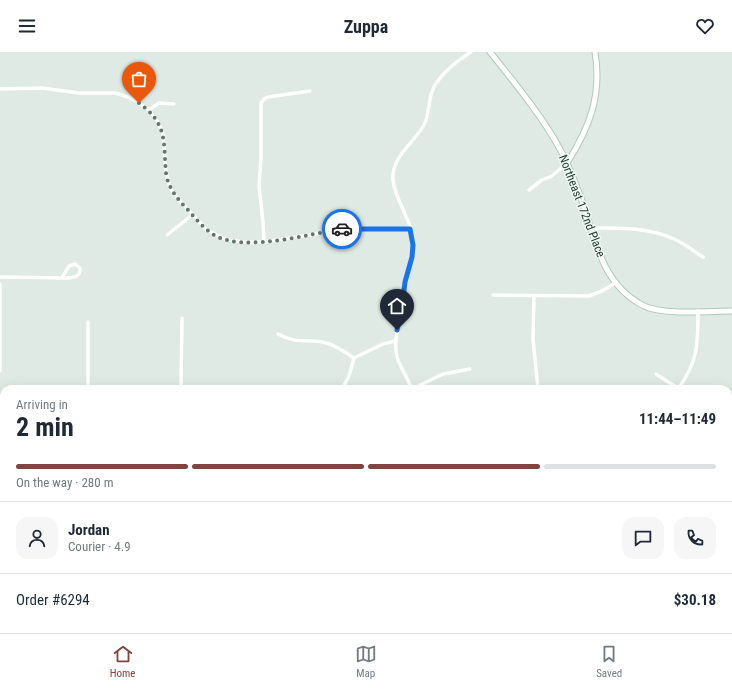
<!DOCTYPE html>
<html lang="en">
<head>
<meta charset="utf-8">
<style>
	body { margin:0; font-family:"Roboto Condensed",sans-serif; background:#f6f6f7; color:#1f2937; height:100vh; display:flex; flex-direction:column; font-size:15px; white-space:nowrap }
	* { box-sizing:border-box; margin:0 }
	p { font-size:13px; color:#747a83 }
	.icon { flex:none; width:22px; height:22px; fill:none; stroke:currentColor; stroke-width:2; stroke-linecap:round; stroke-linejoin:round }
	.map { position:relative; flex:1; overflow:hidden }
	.drawer { position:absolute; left:0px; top:333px; width:732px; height:248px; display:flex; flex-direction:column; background:#fff; border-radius:12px 12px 0 0; box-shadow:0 4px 16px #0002 }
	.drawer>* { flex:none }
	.pin { position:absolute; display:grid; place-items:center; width:34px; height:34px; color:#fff; margin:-41px -17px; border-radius:50% 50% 50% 0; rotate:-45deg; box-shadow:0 0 4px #0007 }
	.pin .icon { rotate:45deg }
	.courier { position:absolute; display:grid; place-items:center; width:40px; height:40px; margin:-20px; border:3px solid #1a73e8; border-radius:50%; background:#fff; color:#222; box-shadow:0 1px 5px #0007 }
	.headline em { font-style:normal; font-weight:700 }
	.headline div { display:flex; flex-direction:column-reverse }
	.headline { display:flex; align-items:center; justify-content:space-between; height:68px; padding:0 16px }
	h1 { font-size:26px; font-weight:700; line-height:30px }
	.bar { display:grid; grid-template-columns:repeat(4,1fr); gap:6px 4px; align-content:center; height:48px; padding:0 16px }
	.bar i { height:5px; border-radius:3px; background:#e0e1e3 }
	.bar .current { background:#804542 }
	.bar p { grid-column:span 4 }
	.line { display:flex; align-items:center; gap:10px; padding:0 16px; border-top:1px solid #e0e1e3 }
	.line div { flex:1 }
	.round { display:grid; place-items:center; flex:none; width:42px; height:42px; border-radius:12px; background:#f6f6f7 }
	header { display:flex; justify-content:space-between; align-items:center; height:52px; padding:0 16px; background:#fff; font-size:18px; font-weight:700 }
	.tabs { display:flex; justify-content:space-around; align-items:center; height:56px; border-top:1px solid #e0e1e3; background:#fff; font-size:11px; color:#747a83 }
	.tabs a { display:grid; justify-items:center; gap:2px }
	.tabs .current { color:#804542 }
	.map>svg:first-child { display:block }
</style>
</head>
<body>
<header><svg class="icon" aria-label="menu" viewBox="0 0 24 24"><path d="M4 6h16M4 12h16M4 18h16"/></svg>Zuppa<svg class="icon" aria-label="heart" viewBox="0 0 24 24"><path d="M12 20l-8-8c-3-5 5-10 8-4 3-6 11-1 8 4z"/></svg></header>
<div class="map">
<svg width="732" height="581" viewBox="0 0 732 581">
	<rect width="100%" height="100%" fill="#deeae3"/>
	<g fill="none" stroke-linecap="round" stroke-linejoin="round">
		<g stroke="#b1cabe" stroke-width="7">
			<g id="secondary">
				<path d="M 490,0 C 514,30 543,65 561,99 C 569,114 575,130 581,146 C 595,186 601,231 642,253 C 662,264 709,259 732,259"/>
				<path d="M 567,111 C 590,75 602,43 595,0"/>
				<path d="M 0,474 L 4,474"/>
				<path d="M 238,581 L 238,577"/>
			</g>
		</g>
		<g stroke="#fff" stroke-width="3.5">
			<path d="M 0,37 L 42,36 L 79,41 L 115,41 L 128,45 L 139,51 L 149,58 L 158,70 L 163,81 L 166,120 L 170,136 L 179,148 L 207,178 L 227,188 L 245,190 L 264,190 L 347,177 L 410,177"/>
			<path d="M 149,58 L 159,51 L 174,52"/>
			<path d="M 529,138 L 542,128 L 552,124 L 567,111"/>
			<path d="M 591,176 C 619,176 647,175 674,187 C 684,191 693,199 703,205"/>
			<path d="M 167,183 L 192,163"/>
			<path d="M 264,190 L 263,170 L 259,134 L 261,106 L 261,51 L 264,47 L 268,45 L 310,39"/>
			<path d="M 0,225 L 66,226 C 73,226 81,225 80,216 L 75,212 L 69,214 L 62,226"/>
			<path d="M 0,232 L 0,319"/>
			<path d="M 493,243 L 589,244 L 602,239 L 615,231"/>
			<path d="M 534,244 L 533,287 L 538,337"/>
			<path d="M 278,282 C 298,293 307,286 326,291 C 337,294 345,300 354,306 L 383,292 L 395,289"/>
			<path d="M 656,322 L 679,337"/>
			<path d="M 88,337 L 88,270"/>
			<path d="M 181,337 L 182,266"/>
			<path d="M 342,337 L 349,324 L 354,306"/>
			<path d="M 410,337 L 410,333 C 406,323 400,315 397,305 C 393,289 399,273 402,257 C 403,248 403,239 405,230 C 407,218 412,207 413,194 C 414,169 395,150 393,128 C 391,105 414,91 424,73 C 431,60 427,43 437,30 C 446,17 458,9 471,0"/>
			<path d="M 412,337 L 443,322 L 470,317"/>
			<path d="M 678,337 C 698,310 698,292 698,259"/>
			<path d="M 728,464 L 732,464"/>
			<path d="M 728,521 L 732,522"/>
			<path d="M 728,576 L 732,577"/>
			<path d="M 558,577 L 560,581"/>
			<path d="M 640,577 L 643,581"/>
			<path d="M 32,581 L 32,577"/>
			<path d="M 78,581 L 78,577"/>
		</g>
		<use href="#secondary" stroke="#fff" stroke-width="5"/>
	</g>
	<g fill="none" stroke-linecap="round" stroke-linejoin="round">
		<path stroke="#62786f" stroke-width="4" stroke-dasharray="0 7.2" d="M 139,51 C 168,72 163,89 166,121 C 168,136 178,148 189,159 C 197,168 205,178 216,184 C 246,200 308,182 342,177"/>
		<path stroke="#1a73e8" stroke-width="5" d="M 342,177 L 410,177 L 413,193 L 412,205 L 405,230 L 402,255 L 397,278"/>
	</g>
	<g text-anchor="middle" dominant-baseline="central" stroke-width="3" stroke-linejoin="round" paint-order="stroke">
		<g font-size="12" fill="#1f3a30" stroke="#eef7f2">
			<text transform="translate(582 154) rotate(69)">Northeast 172nd Place</text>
		</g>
	</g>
</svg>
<div class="pin" style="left:139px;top:51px;background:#ea580c"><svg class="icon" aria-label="bag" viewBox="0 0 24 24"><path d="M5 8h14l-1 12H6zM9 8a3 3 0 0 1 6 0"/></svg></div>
<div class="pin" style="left:397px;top:278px;background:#1f2937"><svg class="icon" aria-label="home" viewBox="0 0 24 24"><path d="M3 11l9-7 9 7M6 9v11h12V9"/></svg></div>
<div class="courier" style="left:342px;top:177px"><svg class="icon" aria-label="car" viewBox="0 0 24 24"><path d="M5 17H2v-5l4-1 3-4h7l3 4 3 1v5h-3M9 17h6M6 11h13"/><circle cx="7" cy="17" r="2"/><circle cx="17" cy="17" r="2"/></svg></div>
<section class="drawer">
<div class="headline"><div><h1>2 min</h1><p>Arriving in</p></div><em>11:44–11:49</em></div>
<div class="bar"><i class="current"></i><i class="current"></i><i class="current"></i><i></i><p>On the way · 280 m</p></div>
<div class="line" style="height:72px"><a class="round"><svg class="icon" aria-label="person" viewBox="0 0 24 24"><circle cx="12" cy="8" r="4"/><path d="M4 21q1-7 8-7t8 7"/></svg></a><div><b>Jordan</b><p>Courier · 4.9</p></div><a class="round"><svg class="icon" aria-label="chat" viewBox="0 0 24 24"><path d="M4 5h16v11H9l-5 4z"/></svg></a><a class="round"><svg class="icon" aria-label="phone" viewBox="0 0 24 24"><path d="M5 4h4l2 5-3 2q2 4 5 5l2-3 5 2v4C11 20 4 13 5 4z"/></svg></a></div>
<div class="line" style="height:52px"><div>Order #6294</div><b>$30.18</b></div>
</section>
</div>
<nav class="tabs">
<a class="current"><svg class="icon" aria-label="home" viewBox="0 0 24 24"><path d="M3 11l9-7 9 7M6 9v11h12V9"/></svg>Home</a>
<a><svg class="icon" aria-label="map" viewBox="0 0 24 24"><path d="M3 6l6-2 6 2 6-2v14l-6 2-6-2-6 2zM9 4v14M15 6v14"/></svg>Map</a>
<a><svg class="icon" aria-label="saved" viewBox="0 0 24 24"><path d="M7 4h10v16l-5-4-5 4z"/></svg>Saved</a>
</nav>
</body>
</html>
